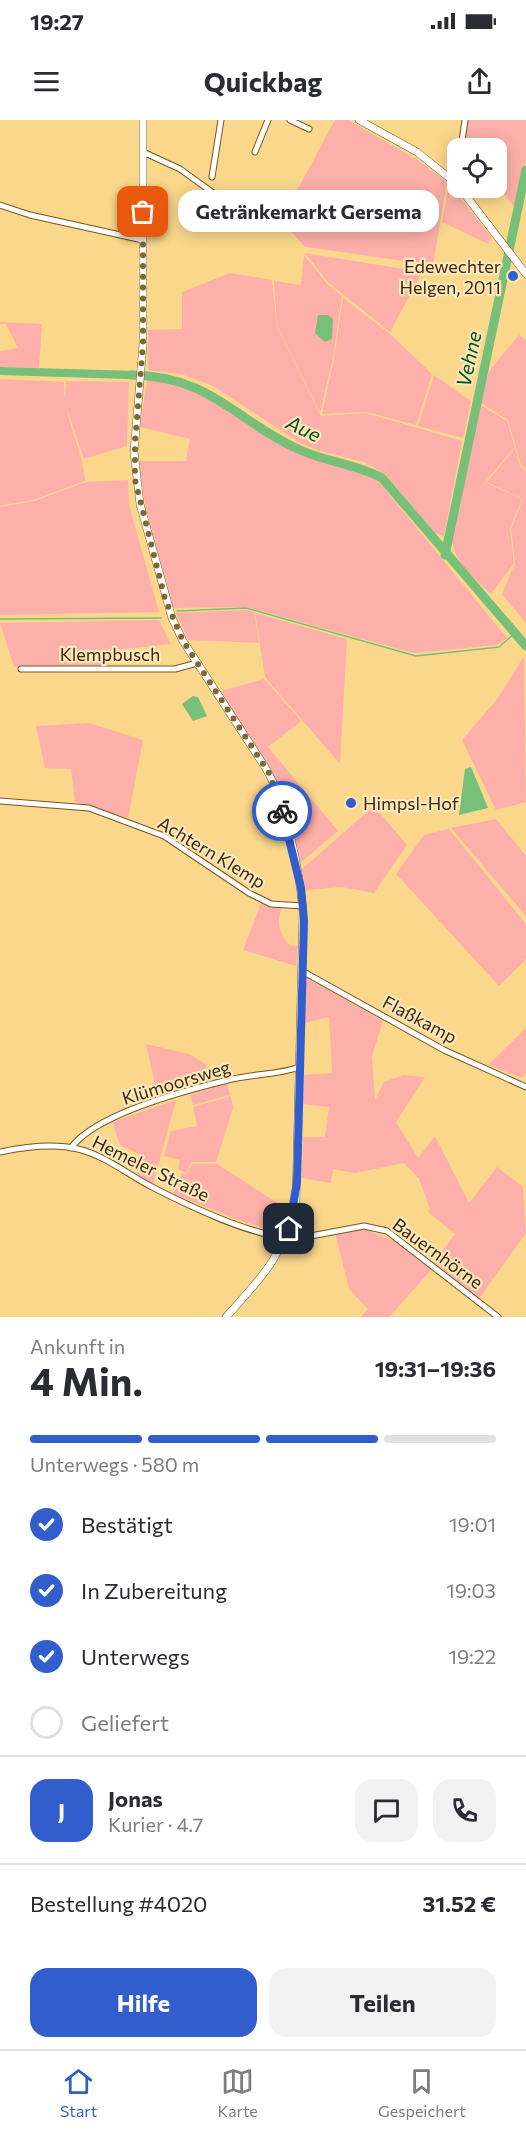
<!DOCTYPE html>
<html lang="de">
<head>
<meta charset="utf-8">
<style>
	body { margin:0; font-family:Commissioner,sans-serif; background:#f2f2f3; color:#2b2b33; height:100vh; display:flex; flex-direction:column; font-size:22px; white-space:nowrap }
	* { box-sizing:border-box; margin:0 }
	p { font-size:20px; color:#7c7c81 }
	.icon { flex:none; width:33px; height:33px; fill:none; stroke:currentColor; stroke-width:2; stroke-linecap:round; stroke-linejoin:round }
	.map { position:relative; height:1197px; overflow:hidden }
	.sheet { display:flex; flex-direction:column; background:#fff; flex:1 }
	.sheet>* { flex:none }
	.tools { position:absolute; left:447px; top:18px; display:grid; gap:12px }
	.tools a { display:grid; place-items:center; width:60px; height:60px; border-radius:12px; background:#fff; box-shadow:0 3px 15px #0003; font-size:30px }
	.pin { position:absolute; display:grid; place-items:center; width:51px; height:51px; color:#fff; margin:-26px; border-radius:12px; box-shadow:0 3px 9px #0006 }
	.courier { position:absolute; display:grid; place-items:center; width:60px; height:60px; margin:-30px; border:4px solid #315dcd; border-radius:50%; background:#fff; color:#222; box-shadow:0 2px 8px #0007 }
	.bubble { position:absolute; height:42px; border-radius:18px; background:#fff; box-shadow:0 3px 15px #0003; font-size:20px; font-weight:700; line-height:42px; text-align:center }
	.headline em { font-style:normal; font-weight:700 }
	.headline div { display:flex; flex-direction:column-reverse }
	.headline { display:flex; align-items:center; justify-content:space-between; height:102px; padding:0 30px }
	h1 { font-size:39px; font-weight:700; line-height:45px }
	.bar { display:grid; grid-template-columns:repeat(4,1fr); gap:9px 6px; align-content:center; height:72px; padding:0 30px }
	.bar i { height:8px; border-radius:4px; background:#e1e1e2 }
	.bar .selected { background:#315dcd }
	.bar p { grid-column:span 4 }
	.line { display:flex; align-items:center; gap:15px; padding:0 30px; border-top:2px solid #e1e1e2 }
	.line div { flex:1 }
	.round { display:grid; place-items:center; flex:none; width:63px; height:63px; border-radius:18px; background:#f2f2f3 }
	ol { padding:0 30px; list-style:none }
	li { display:flex; align-items:center; gap:18px; height:66px }
	li p { margin-inline-start:auto }
	li .icon { padding:6px; border-radius:50%; background:#315dcd; color:#fff; stroke-width:4 }
	li:last-child { color:#7c7c81 }
	li i { width:33px; height:33px; border:3px solid #e1e1e2; border-radius:50% }
	.button { display:flex; gap:12px; margin-top:auto; padding:12px 30px }
	.button a { flex:1; height:69px; border-radius:18px; background:#315dcd; color:#fff; font-size:24px; font-weight:700; line-height:69px; text-align:center }
	.button a+a { background:#f2f2f3; color:#2b2b33 }
	.status { display:flex; justify-content:space-between; align-items:center; height:42px; padding:0 30px; background:#fff; direction:ltr }
	.status svg { height:16px; fill:currentColor }
	header { display:flex; justify-content:space-between; align-items:center; height:78px; padding:0 30px; background:#fff; font-size:27px; font-weight:700 }
	.tab-bar { display:flex; justify-content:space-around; align-items:center; height:84px; border-top:2px solid #e1e1e2; background:#fff; font-size:16px; color:#7c7c81 }
	.tab-bar a { display:grid; justify-items:center; gap:3px }
	.tab-bar .selected { color:#315dcd }
	.map>svg:first-child { display:block }
</style>
</head>
<body>
<div class="status"><b>19:27</b><svg viewBox="0 0 49 12"><path d="M0 12V9h3v3zM5 12V6h3v6zM10 12V3h3v9zM15 12V0h3v12zM26 1h20v11H26zM47 4h2v5h-2z"/></svg></div>
<header><svg class="icon" aria-label="menu" viewBox="0 0 24 24"><path d="M4 6h16M4 12h16M4 18h16"/></svg>Quickbag<svg class="icon" aria-label="share" viewBox="0 0 24 24"><path d="M12 15V3M7 8l5-5 5 5M5 13v7h14v-7"/></svg></header>
<div class="map">
<svg width="526" height="1197" viewBox="0 0 526 1197">
	<rect width="100%" height="100%" fill="#fbd78c"/>
	<g fill="#fdb0a9">
		<path d="M 335,0 L 348,0 L 421,42 L 447,62 L 433,145 L 305,127 L 281,100 Z"/>
		<path d="M 467,0 L 526,0 L 526,41 L 516,89 L 497,65 L 496,28 L 463,28 Z"/>
		<path d="M 449,63 L 492,118 L 488,124 L 442,102 Z"/>
		<path d="M 305,133 L 422,152 L 390,212 L 329,163 Z"/>
		<path d="M 304,135 L 328,165 L 342,176 L 333,238 L 320,293 L 277,206 L 274,161 L 301,165 Z"/>
		<path d="M 230,153 L 272,160 L 277,207 L 321,296 L 366,293 L 462,321 L 444,416 L 435,413 L 385,354 L 364,342 L 320,331 L 300,323 L 213,266 L 181,254 L 148,250 L 148,210 L 182,209 L 182,172 Z"/>
		<path d="M 343,178 L 390,214 L 432,254 L 416,305 L 366,292 L 322,294 L 334,239 Z"/>
		<path d="M 0,202 L 42,204 L 39,248 L 0,247 L 0,231 L 18,228 L 6,204 L 0,204 Z"/>
		<path d="M 519,215 L 526,220 L 526,349 L 521,345 L 508,300 L 480,282 L 489,251 Z"/>
		<path d="M 434,255 L 471,281 L 463,318 L 418,306 Z"/>
		<path d="M 0,259 L 64,262 C 63,297 82,326 85,361 L 33,380 L 0,386 Z"/>
		<path d="M 147,260 L 178,264 L 209,277 L 294,332 L 363,354 L 379,362 L 507,518 L 497,525 L 414,533 L 246,487 L 173,488 L 145,385 L 139,341 L 186,341 L 190,319 L 140,307 Z"/>
		<path d="M 66,261 L 129,262 L 127,326 L 84,339 L 65,283 Z"/>
		<path d="M 479,284 L 507,301 L 515,327 L 485,362 L 522,379 L 510,409 L 514,443 L 491,474 C 474,457 453,443 452,417 Z"/>
		<path d="M 515,328 L 520,346 L 526,351 L 526,503 L 502,474 L 515,443 L 511,409 L 523,379 L 487,362 Z"/>
		<path d="M 128,360 L 129,385 L 159,492 L 0,495 L 0,387 L 34,381 L 86,362 Z"/>
		<path d="M 246,490 L 254,492 L 259,523 L 188,520 L 176,493 Z"/>
		<path d="M 255,493 L 347,519 L 340,644 L 265,557 Z"/>
		<path d="M 159,500 L 171,524 L 115,530 L 107,545 L 14,547 L 0,503 Z"/>
		<path d="M 524,536 L 526,682 L 496,690 L 462,620 L 498,578 Z"/>
		<path d="M 264,559 L 301,601 L 268,627 L 338,711 L 300,743 L 284,684 L 271,651 L 221,571 Z"/>
		<path d="M 89,603 L 143,620 L 128,698 L 75,682 L 71,649 L 45,648 L 36,606 Z"/>
		<path d="M 374,686 L 407,725 L 374,773 L 342,767 L 305,770 L 302,749 Z"/>
		<path d="M 496,699 L 526,736 L 526,796 L 451,708 Z"/>
		<path d="M 449,709 L 526,804 L 526,839 L 499,866 L 396,754 L 424,715 Z"/>
		<path d="M 262,781 L 282,788 C 275,804 280,813 290,826 L 298,825 L 296,846 L 243,830 Z"/>
		<path d="M 306,857 L 383,901 L 372,936 L 375,980 L 384,962 L 403,955 L 425,957 L 396,1002 L 418,1038 L 435,1016 L 469,1083 L 497,1047 L 523,1067 L 526,1113 L 478,1180 L 434,1142 L 455,1114 L 428,1092 L 430,1089 L 419,1059 L 404,1043 L 355,1053 L 333,1049 L 331,1063 L 302,1058 L 303,1017 L 325,1017 L 329,987 L 303,984 L 304,955 L 332,953 L 329,897 L 305,903 Z"/>
		<path d="M 526,908 L 526,953 L 522,958 L 488,945 Z"/>
		<path d="M 146,924 L 189,934 L 207,945 L 203,959 L 208,963 L 158,978 Z"/>
		<path d="M 227,963 L 230,975 L 193,985 L 190,975 Z"/>
		<path d="M 231,976 L 233,988 L 216,1042 L 192,1042 L 186,1053 L 178,1049 L 180,1040 L 164,1036 L 171,1011 L 197,1006 L 193,987 Z"/>
		<path d="M 176,980 L 153,1064 L 137,1055 L 145,1037 L 120,1025 L 112,1002 Z"/>
		<path d="M 192,1044 L 217,1044 L 284,1087 L 278,1112 L 244,1102 L 173,1074 L 182,1053 L 186,1054 Z"/>
		<path d="M 364,1109 L 397,1122 L 432,1149 L 389,1197 L 361,1197 L 368,1189 L 349,1169 L 335,1113 Z"/>
	</g>
	<g fill="#78bf79">
		<path d="M 318,195 L 328,195 L 333,199 L 332,219 L 325,222 L 315,213 Z"/>
		<path d="M 0,247 L 137,251 L 136,257 L 127,259 L 0,255 Z"/>
		<path d="M 193,576 L 198,577 L 207,596 L 193,601 L 182,584 Z"/>
		<path d="M 471,647 L 488,688 L 459,695 L 465,649 Z"/>
	</g>
	<g fill="none" stroke-linecap="round" stroke-linejoin="round">
		<g stroke="#78bf79" stroke-width="1.5">
			<path d="M 177,491 L 246,488 L 416,536 L 499,527 L 515,513"/>
			<path d="M 0,499 L 161,498"/>
		</g>
		<g stroke="#78bf79" stroke-width="9">
			<path d="M 131,255 C 212,256 235,301 300,330 C 327,342 356,344 382,358 L 526,526"/>
			<path d="M 445,435 L 526,50"/>
		</g>
		<g stroke="#72581f" stroke-width="7">
			<g id="minor">
				<path d="M 290,0 L 309,9"/>
				<path d="M 461,28 L 465,0"/>
				<path d="M 143,32 L 180,49 L 241,93"/>
				<path d="M 255,32 L 268,0"/>
				<path d="M 212,57 L 221,0"/>
				<path d="M 451,59 L 458,45"/>
				<path d="M 0,85 L 30,95 L 143,120"/>
				<path d="M 21,549 L 175,549 L 197,543"/>
				<path d="M 0,681 L 89,688 L 164,716 L 249,773 L 271,784 L 303,786"/>
				<path d="M 302,851 L 444,930 L 526,967"/>
				<path d="M 71,1028 C 95,994 187,970 228,960 C 252,954 277,955 300,947"/>
				<path d="M 0,1032 C 24,1027 54,1023 78,1029 C 106,1036 127,1054 152,1067 C 191,1087 251,1116 295,1119 L 364,1106 L 387,1111 L 498,1197"/>
			</g>
		</g>
		<g stroke="#72581f" stroke-width="8">
			<g id="major">
				<path d="M 143,0 L 143,225 L 134,332 L 140,384 L 172,498 L 183,521 L 265,647 C 286,681 300,752 303,793 L 296,1081 C 284,1136 262,1157 226,1197"/>
				<path d="M 359,0 L 417,32 L 458,65"/>
				<path d="M 460,68 L 526,154"/>
			</g>
		</g>
		<use href="#minor" stroke="#fff" stroke-width="5"/>
		<use href="#major" stroke="#fff" stroke-width="7"/>
	</g>
	<g fill="none" stroke-linecap="round" stroke-linejoin="round">
		<path stroke="#7d6738" stroke-width="6" stroke-dasharray="0 10.8" d="M 143,92 L 143,225 L 135,322 L 135,360 L 165,479 L 183,521 L 269,653 L 282,691"/>
		<path stroke="#315dcd" stroke-width="8" d="M 282,691 L 301,768 L 304,800 L 297,1062 L 289,1109"/>
	</g>
	<g fill="#315dcd" stroke="#fce6bb" stroke-width="2">
		<circle cx="513" cy="156" r="6"/>
		<circle cx="351" cy="683" r="6"/>
	</g>
	<g text-anchor="middle" dominant-baseline="central" stroke-width="4.5" stroke-linejoin="round" paint-order="stroke">
		<g font-size="18" fill="#392b0b" stroke="#fce6bb" text-anchor="end">
			<text x="501" y="146">Edewechter<tspan x="501" dy="21">Helgen, 2011</tspan></text>
			<text x="363" y="683" text-anchor="start">Himpsl-Hof</text>
		</g>
		<g font-size="18" fill="#392b0b" stroke="#fce6bb">
			<text x="110" y="534">Klempbusch</text>
			<text transform="translate(212 732) rotate(31)">Achtern Klemp</text>
			<text transform="translate(420 899) rotate(28)">Flaßkamp</text>
			<text transform="translate(176 962) rotate(-17)">Klümoorsweg</text>
			<text transform="translate(151 1048) rotate(26)">Hemeler Straße</text>
			<text transform="translate(438 1133) rotate(36)">Bauernhörne</text>
		</g>
		<g font-size="20" font-style="italic" fill="#035311" stroke="#fce6bb">
			<text transform="translate(468 239) rotate(-78)">Vehne</text>
			<text transform="translate(304 308) rotate(26)">Aue</text>
		</g>
	</g>
</svg>
<div class="tools">
<a><svg class="icon" aria-label="locate" viewBox="0 0 24 24"><circle cx="12" cy="12" r="6"/><path d="M12 2v4M12 18v4M2 12h4M18 12h4"/></svg></a>
</div>
<div class="pin" style="left:143px;top:92px;background:#ea580c"><svg class="icon" aria-label="bag" viewBox="0 0 24 24"><path d="M5 8h14l-1 12H6zM9 8a3 3 0 0 1 6 0"/></svg></div>
<div class="pin" style="left:289px;top:1109px;background:#1f2937"><svg class="icon" aria-label="home" viewBox="0 0 24 24"><path d="M3 11l9-7 9 7M6 9v11h12V9"/></svg></div>
<div class="courier" style="left:282px;top:691px"><svg class="icon" aria-label="bike" viewBox="0 0 24 24"><circle cx="6" cy="16" r="4"/><circle cx="18" cy="16" r="4"/><path d="M6 16l4-8h5l3 8M10 8l3 8H6M13 5h3"/></svg></div>
<div class="bubble" style="left:178px;top:70px;width:261px">Getränkemarkt Gersema</div>
</div>
<section class="sheet">
<div class="headline"><div><h1>4 Min.</h1><p>Ankunft in</p></div><em>19:31–19:36</em></div>
<div class="bar"><i class="selected"></i><i class="selected"></i><i class="selected"></i><i></i><p>Unterwegs · 580 m</p></div>
<ol>
<li><svg class="icon" aria-label="check" viewBox="0 0 24 24"><path d="M5 12l5 5 9-10"/></svg>Bestätigt<p>19:01</p></li>
<li><svg class="icon" aria-label="check" viewBox="0 0 24 24"><path d="M5 12l5 5 9-10"/></svg>In Zubereitung<p>19:03</p></li>
<li><svg class="icon" aria-label="check" viewBox="0 0 24 24"><path d="M5 12l5 5 9-10"/></svg>Unterwegs<p>19:22</p></li>
<li><i></i>Geliefert</li>
</ol>
<div class="line" style="height:108px"><b class="round" style="background:#315dcd;color:#fff">J</b><div><b>Jonas</b><p>Kurier · 4.7</p></div><a class="round"><svg class="icon" aria-label="chat" viewBox="0 0 24 24"><path d="M4 5h16v11H9l-5 4z"/></svg></a><a class="round"><svg class="icon" aria-label="phone" viewBox="0 0 24 24"><path d="M5 4h4l2 5-3 2q2 4 5 5l2-3 5 2v4C11 20 4 13 5 4z"/></svg></a></div>
<div class="line" style="height:78px"><div>Bestellung #4020</div><b>31.52 €</b></div>
<div class="button"><a>Hilfe</a><a>Teilen</a></div>
</section>
<nav class="tab-bar">
<a class="selected"><svg class="icon" aria-label="home" viewBox="0 0 24 24"><path d="M3 11l9-7 9 7M6 9v11h12V9"/></svg>Start</a>
<a><svg class="icon" aria-label="map" viewBox="0 0 24 24"><path d="M3 6l6-2 6 2 6-2v14l-6 2-6-2-6 2zM9 4v14M15 6v14"/></svg>Karte</a>
<a><svg class="icon" aria-label="saved" viewBox="0 0 24 24"><path d="M7 4h10v16l-5-4-5 4z"/></svg>Gespeichert</a>
</nav>
</body>
</html>
